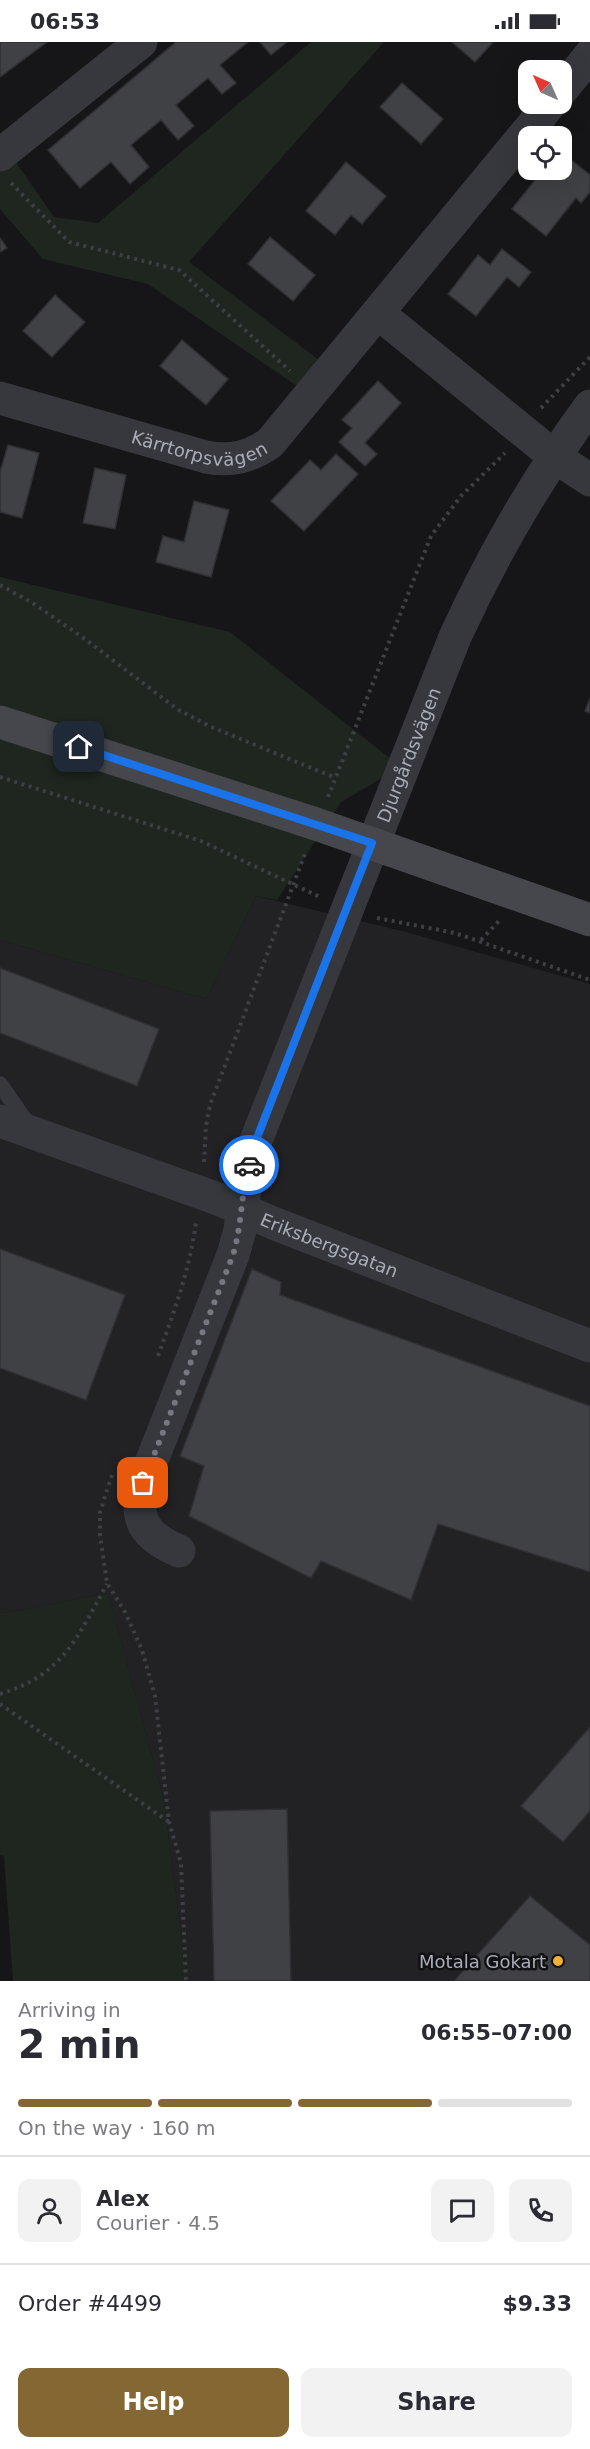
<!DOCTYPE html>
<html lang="en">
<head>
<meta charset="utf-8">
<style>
	body { margin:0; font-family:"DejaVu Sans",sans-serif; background:#f2f2f3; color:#2b2b33; height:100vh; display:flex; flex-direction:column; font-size:22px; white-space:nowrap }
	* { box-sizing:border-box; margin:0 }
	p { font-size:20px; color:#7c7c81 }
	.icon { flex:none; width:33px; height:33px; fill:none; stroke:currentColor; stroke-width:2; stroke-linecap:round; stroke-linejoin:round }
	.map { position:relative; height:1939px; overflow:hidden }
	.sheet { display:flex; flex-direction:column; background:#fff; flex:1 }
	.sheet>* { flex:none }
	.needle { width:39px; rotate:315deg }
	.buttons { position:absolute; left:518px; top:18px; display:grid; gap:12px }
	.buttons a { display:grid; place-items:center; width:54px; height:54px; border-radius:12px; background:#fff; box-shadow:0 6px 24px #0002; font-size:30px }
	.pin { position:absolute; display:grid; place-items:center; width:51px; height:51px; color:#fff; margin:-26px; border-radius:12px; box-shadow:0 3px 9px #0006 }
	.courier { position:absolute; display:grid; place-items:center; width:60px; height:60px; margin:-30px; border:4px solid #1a73e8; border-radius:50%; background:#fff; color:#222; box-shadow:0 2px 8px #0007 }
	.headline em { font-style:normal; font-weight:800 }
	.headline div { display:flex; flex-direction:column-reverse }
	.headline { display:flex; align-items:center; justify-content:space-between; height:102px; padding:0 18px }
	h1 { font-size:39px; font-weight:800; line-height:45px }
	.bar { display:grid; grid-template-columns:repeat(4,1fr); gap:9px 6px; align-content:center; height:72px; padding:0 18px }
	.bar i { height:8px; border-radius:4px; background:#e1e1e2 }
	.bar .on { background:#856733 }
	.bar p { grid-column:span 4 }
	.line { display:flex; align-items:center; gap:15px; padding:0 18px; border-top:2px solid #e1e1e2 }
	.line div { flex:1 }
	.round { display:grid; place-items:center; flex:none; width:63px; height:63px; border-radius:12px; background:#f2f2f3 }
	.primary-button { display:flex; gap:12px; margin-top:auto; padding:12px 18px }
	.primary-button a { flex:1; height:69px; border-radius:12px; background:#856733; color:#fff; font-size:24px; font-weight:800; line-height:69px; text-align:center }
	.primary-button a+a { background:#f2f2f3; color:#2b2b33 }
	.status { display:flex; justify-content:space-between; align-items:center; height:42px; padding:0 30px; background:#fff; direction:ltr }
	.status svg { height:16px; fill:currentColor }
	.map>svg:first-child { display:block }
</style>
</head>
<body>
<div class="status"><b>06:53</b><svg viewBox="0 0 49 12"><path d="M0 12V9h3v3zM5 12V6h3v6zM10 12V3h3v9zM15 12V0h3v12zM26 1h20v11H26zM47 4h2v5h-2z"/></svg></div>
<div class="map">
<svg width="590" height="1939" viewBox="0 0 590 1939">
	<rect width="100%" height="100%" fill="#161618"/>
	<path fill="#222225" d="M 256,854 L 406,890 L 590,942 L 590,1939 L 187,1939 L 164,1759 L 108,1551 L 4,1571 L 0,1570 L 0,898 L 206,957 Z"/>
	<g fill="#1e261f">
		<path d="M 311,0 L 384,0 L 189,220 L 327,324 L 304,349 L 148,242 L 43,217 L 0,167 L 0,101 L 2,100 L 54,175 L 98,181 Z"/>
		<path d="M 0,535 L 230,590 L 401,725 L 341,760 L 277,858 L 256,854 L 206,957 L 0,898 Z"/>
		<path d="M 108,1551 L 164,1759 L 187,1939 L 13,1939 L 4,1814 L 0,1813 L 0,1570 L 4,1571 Z"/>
	</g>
	<g fill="#404145" stroke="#303034" stroke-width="1.5">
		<path d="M 0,0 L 47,0 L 0,35 Z"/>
		<path d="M 176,0 L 248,0 L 220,23 L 236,41 L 222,52 L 208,36 L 176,63 L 194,84 L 178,98 L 161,78 L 131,103 L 149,125 L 130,142 L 111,120 L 80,146 L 48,108 Z"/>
		<path d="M 260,0 L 287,0 L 271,13 Z"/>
		<path d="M 452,0 L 493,0 L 475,20 Z"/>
		<path d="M 402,41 L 443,77 L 421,102 L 380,65 Z"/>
		<path d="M 569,116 L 590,133 L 590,150 L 581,161 L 576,156 L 546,194 L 512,167 L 543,128 L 561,128 Z"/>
		<path d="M 346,120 L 386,154 L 362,182 L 351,173 L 335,193 L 306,169 Z"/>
		<path d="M 270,195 L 315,233 L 293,259 L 248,222 Z"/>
		<path d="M 0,196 L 7,206 L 0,210 Z"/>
		<path d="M 502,207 L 531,230 L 519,245 L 507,235 L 476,274 L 448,252 L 478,213 L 490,223 Z"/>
		<path d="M 55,253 L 85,280 L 52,315 L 23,289 Z"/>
		<path d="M 182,298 L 228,337 L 206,363 L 160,324 Z"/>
		<path d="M 378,339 L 401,361 L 365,401 L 377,412 L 365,424 L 339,400 L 352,386 L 342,378 Z"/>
		<path d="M 8,403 L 39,411 L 22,476 L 0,470 L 0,430 Z"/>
		<path d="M 336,412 L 358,432 L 304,489 L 271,459 L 310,418 L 321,428 Z"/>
		<path d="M 95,426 L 126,433 L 115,487 L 83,481 Z"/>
		<path d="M 194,459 L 229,468 L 211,535 L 156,520 L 163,494 L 184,500 Z"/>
		<path d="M 590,656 L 590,671 L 585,669 Z"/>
		<path d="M 0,926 L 159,987 L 137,1044 L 0,991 Z"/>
		<path d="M 0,1207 L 125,1253 L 86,1358 L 0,1326 Z"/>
		<path d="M 252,1227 L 281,1240 L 280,1253 L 590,1364 L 590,1530 L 438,1482 L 411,1558 L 321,1519 L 311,1536 L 189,1474 L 204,1424 L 180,1414 Z"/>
		<path d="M 590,1685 L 590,1769 L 563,1800 L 521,1764 Z"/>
		<path d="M 287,1767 L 291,1939 L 214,1939 L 210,1769 Z"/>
		<path d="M 530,1854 L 590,1903 L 590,1939 L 454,1939 Z"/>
	</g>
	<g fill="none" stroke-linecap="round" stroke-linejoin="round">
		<g stroke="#3d3f44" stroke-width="4" stroke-dasharray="3 4.5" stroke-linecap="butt">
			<path d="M 11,141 L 69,200 L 179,228 L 290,329"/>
			<path d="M 541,366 L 590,315"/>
			<path d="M 0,543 L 31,560 L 85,597 L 177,667 L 209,684 L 336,736"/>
			<path d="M 0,735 L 201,799 L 322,856"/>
			<path d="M 328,755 L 431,494 L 461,454 L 505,411"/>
			<path d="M 377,876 L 455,891 L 590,938"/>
			<path d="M 481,898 L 499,879"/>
			<path d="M 204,1120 L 206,1084 L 210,1063 L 306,809"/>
			<path d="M 158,1314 C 174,1270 190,1227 196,1180"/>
			<path d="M 112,1433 L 100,1470 L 100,1493 L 107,1541 L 125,1570 L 142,1608 L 155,1654 L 169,1780 L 181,1821 L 186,1939"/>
			<path d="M 0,1652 C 63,1633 77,1596 107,1542"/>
			<path d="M 0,1662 L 169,1780"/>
		</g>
		<path stroke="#37383d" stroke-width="16" d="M 0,1042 L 31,1087"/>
		<g stroke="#37383d" stroke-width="33">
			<path d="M 561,49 L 590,13"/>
			<path d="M 0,113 L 141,0"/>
			<path d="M 378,271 L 555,415 L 590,438"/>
			<path id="s1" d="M 0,356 L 206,415 C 231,420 250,415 270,401 L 550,62"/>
			<path id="s2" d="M 0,1079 L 218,1157 L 273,1181 L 590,1304"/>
			<path id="s3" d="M 179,1509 C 144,1494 134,1478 143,1441 L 233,1213 L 240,1188 L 246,1136 L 255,1101 L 455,595 C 492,514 537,436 590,364"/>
		</g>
		<path stroke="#45474d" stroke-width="33" d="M 0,680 L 316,782 L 590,878"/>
	</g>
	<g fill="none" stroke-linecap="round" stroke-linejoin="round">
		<path stroke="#757880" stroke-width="6" stroke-dasharray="0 10.8" d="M 143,1441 L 233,1213 C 242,1183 241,1152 249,1123"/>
		<path stroke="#1a73e8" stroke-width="8" d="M 79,705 L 372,801 L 255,1101 L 249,1123"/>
	</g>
	<circle fill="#f2b134" stroke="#111113" stroke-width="2" cx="558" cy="1919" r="6"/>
	<g text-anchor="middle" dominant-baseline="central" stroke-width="5" stroke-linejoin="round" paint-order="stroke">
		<g font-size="18" fill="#a8adb8" stroke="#111113">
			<text stroke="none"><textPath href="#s1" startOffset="207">Kärrtorpsvägen</textPath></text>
			<text stroke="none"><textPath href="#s3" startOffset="864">Djurgårdsvägen</textPath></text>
			<text stroke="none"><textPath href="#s2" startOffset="352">Eriksbergsgatan</textPath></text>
		</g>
		<g font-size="18" fill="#a8adb8" stroke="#111113" text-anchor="end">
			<text x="546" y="1919">Motala Gokart</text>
		</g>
	</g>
</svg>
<div class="buttons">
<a><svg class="needle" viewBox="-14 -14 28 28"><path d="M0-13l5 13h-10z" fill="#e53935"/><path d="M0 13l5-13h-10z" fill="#7c7c81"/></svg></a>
<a><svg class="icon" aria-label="locate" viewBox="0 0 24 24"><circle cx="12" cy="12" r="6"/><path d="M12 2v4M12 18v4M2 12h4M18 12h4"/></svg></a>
</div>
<div class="pin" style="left:143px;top:1441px;background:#ea580c"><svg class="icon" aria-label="bag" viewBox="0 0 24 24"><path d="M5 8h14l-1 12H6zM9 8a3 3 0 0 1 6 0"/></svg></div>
<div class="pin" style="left:79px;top:705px;background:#1f2937"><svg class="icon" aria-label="home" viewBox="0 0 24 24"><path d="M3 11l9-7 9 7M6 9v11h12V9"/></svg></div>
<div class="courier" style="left:249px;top:1123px"><svg class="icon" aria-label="car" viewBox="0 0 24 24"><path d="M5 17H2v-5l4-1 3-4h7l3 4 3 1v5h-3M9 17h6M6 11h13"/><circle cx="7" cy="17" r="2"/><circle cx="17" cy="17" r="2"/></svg></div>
</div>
<section class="sheet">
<div class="headline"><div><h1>2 min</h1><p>Arriving in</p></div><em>06:55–07:00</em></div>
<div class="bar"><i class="on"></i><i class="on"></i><i class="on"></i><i></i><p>On the way · 160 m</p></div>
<div class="line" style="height:108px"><a class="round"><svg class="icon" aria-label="person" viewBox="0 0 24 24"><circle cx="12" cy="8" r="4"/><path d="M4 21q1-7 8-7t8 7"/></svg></a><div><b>Alex</b><p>Courier · 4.5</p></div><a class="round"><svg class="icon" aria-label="chat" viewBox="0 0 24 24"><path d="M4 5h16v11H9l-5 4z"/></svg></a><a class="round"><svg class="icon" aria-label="phone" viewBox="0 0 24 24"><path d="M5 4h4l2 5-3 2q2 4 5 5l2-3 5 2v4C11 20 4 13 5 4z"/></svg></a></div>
<div class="line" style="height:78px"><div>Order #4499</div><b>$9.33</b></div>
<div class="primary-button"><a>Help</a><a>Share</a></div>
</section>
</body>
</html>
